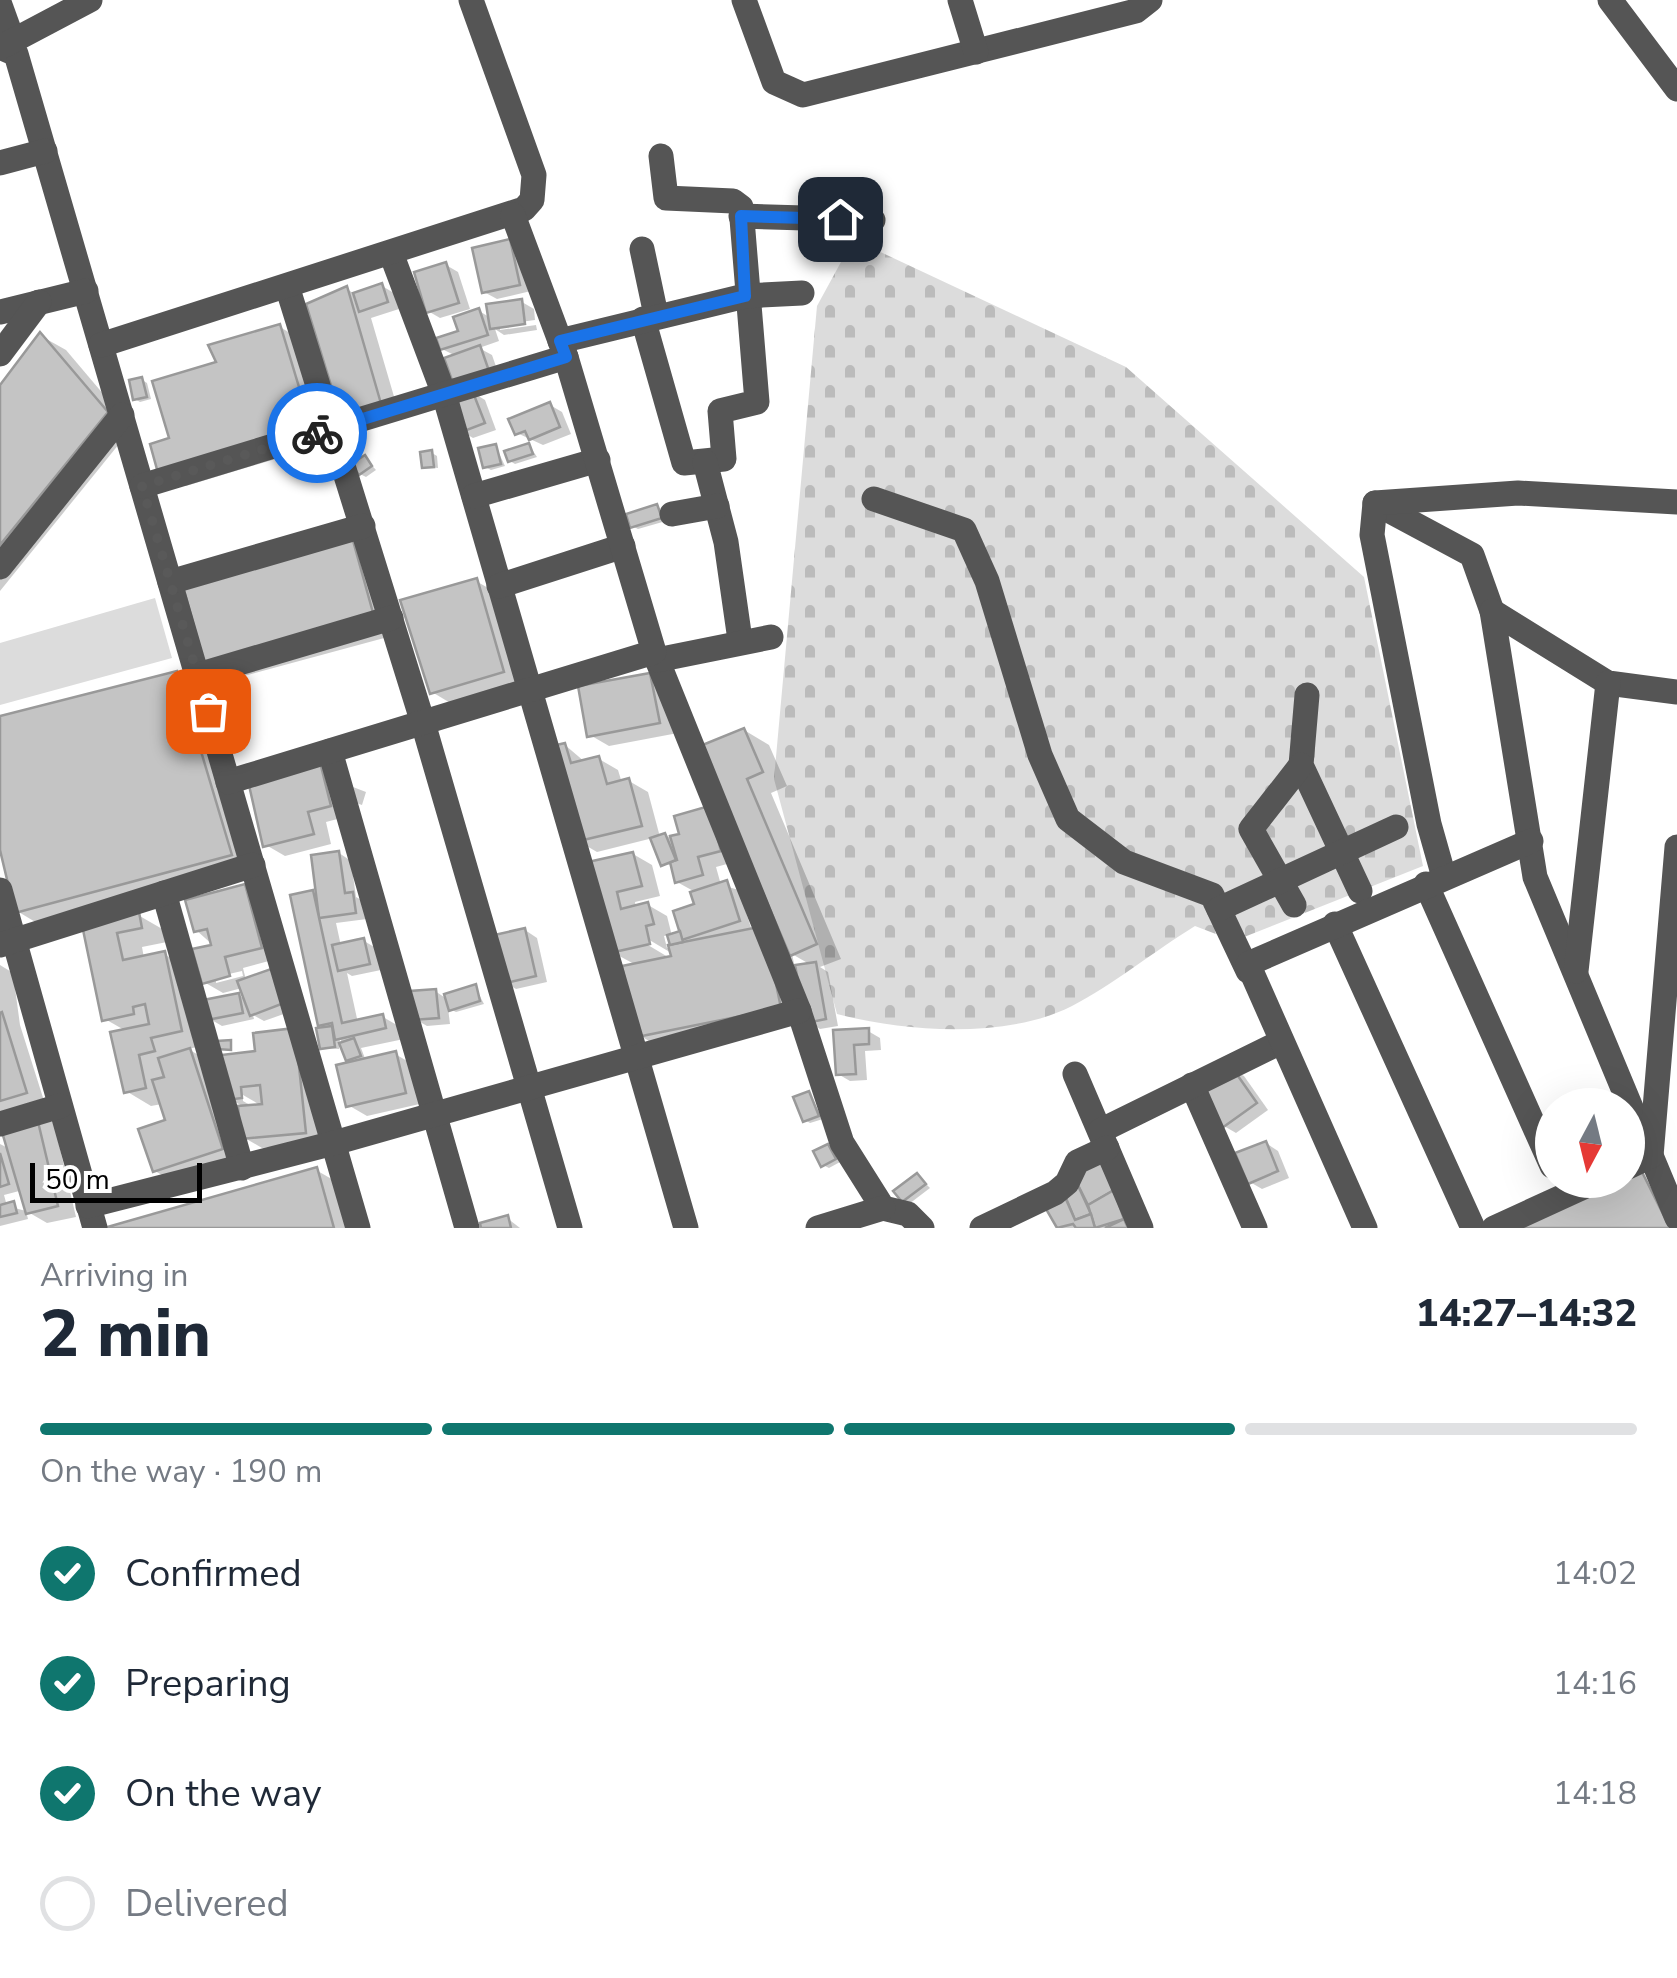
<!DOCTYPE html>
<html lang="en">
<head>
<meta charset="utf-8">
<style>
	body { margin:0; font-family:"Nunito Sans",sans-serif; background:#f2f2f3; color:#1f2937; height:100vh; display:flex; flex-direction:column; font-size:38px; white-space:nowrap }
	* { box-sizing:border-box; margin:0 }
	p { font-size:32px; color:#747a83 }
	.icon { flex:none; width:55px; height:55px; fill:none; stroke:currentColor; stroke-width:2; stroke-linecap:round; stroke-linejoin:round }
	.map { position:relative; height:1228px; overflow:hidden }
	.details { display:flex; flex-direction:column; background:#fff; flex:1 }
	.details>* { flex:none }
	.needle { width:65px; rotate:187deg }
	.buttons { position:absolute; left:1535px; top:1088px; display:grid; gap:20px }
	.buttons a { display:grid; place-items:center; width:110px; height:110px; border-radius:50%; background:#fff; box-shadow:0 10px 40px #0002; font-size:50px }
	.scale { position:absolute; left:30px; bottom:25px; width:172px; box-sizing:border-box; padding-left:10px; border:5px solid #000; border-top:0; font-size:28px; line-height:35px; white-space:nowrap; color:#000; -webkit-text-stroke:8px #fff; paint-order:stroke }
	.pin { position:absolute; display:grid; place-items:center; width:85px; height:85px; color:#fff; margin:-42px; border-radius:20px; box-shadow:0 5px 15px #0006 }
	.courier { position:absolute; display:grid; place-items:center; width:100px; height:100px; margin:-50px; border:8px solid #1a73e8; border-radius:50%; background:#fff; color:#222; box-shadow:0 2px 12px #0007 }
	.summary em { font-style:normal; font-weight:800 }
	.summary div { display:flex; flex-direction:column-reverse }
	.summary { display:flex; align-items:center; justify-content:space-between; height:170px; padding:0 40px }
	h1 { font-size:65px; font-weight:800; line-height:75px }
	.bar { display:grid; grid-template-columns:repeat(4,1fr); gap:15px 10px; align-content:center; height:120px; padding:0 40px }
	.bar i { height:12px; border-radius:8px; background:#e0e1e3 }
	.bar .selected { background:#0f766e }
	.bar p { grid-column:span 4 }
	ol { padding:0 40px; list-style:none }
	li { display:flex; align-items:center; gap:30px; height:110px }
	li p { margin-inline-start:auto }
	li .icon { padding:10px; border-radius:50%; background:#0f766e; color:#fff; stroke-width:4 }
	li:last-child { color:#747a83 }
	li i { width:55px; height:55px; border:5px solid #e0e1e3; border-radius:50% }
	.map>svg:first-child { display:block }
</style>
</head>
<body>
<div class="map">
<svg width="1677" height="1228" viewBox="0 0 1677 1228">
	<defs>
		<pattern id="cemetery-stones" width="16" height="16" patternUnits="userSpaceOnUse" patternTransform="scale(2.5)"><rect width="16" height="16" fill="#dcdcdc"/><path d="M2 7V4a2 2 0 0 1 4 0v3zM10 15v-3a2 2 0 0 1 4 0v3z" fill="#bbb"/></pattern>
	</defs>
	<rect width="100%" height="100%" fill="#fff"/>
	<path fill="url(#cemetery-stones)" d="M 874,249 L 1126,367 L 1364,577 L 1423,866 L 1234,941 L 1195,926 C 1156,950 1111,986 1072,1006 C 1008,1039 904,1032 837,1014 L 774,779 L 817,306 L 841,262 Z"/>
	<path fill="#dcdcdc" d="M 155,598 L 172,658 L 0,705 L 0,643 Z"/>
	<g fill="#0003" fill-rule="evenodd">
		<path d="M 510,242 L 531,291 L 497,299 L 484,292 Z"/>
		<path d="M 446,265 L 458,272 L 470,309 L 440,318 L 428,311 Z"/>
		<path d="M 382,286 L 394,293 L 399,309 L 371,318 L 400,417 L 362,427 L 347,289 L 356,295 Z"/>
		<path d="M 522,302 L 534,309 L 535,320 L 500,325 L 500,330 L 536,325 L 537,330 L 504,335 L 495,329 L 499,341 L 479,348 L 492,355 L 500,378 L 442,349 L 479,311 L 491,318 Z"/>
		<path d="M 280,327 L 305,342 L 335,441 L 186,486 L 160,471 L 172,440 L 219,364 Z"/>
		<path d="M 41,336 L 66,350 L 132,428 L 0,591 L 0,389 Z"/>
		<path d="M 142,380 L 147,383 L 151,399 L 140,402 L 135,399 Z"/>
		<path d="M 472,392 L 485,400 L 496,430 L 473,438 L 461,431 Z"/>
		<path d="M 550,405 L 562,412 L 571,434 L 543,445 L 517,433 Z"/>
		<path d="M 529,445 L 537,457 L 515,464 L 510,461 Z"/>
		<path d="M 496,447 L 505,466 L 491,470 L 485,467 Z"/>
		<path d="M 432,453 L 437,456 L 438,468 L 424,466 Z"/>
		<path d="M 365,458 L 376,470 L 366,477 L 360,474 Z"/>
		<path d="M 657,507 L 666,521 L 638,529 L 632,526 Z"/>
		<path d="M 351,539 L 377,554 L 399,634 L 233,679 L 207,664 Z"/>
		<path d="M 476,581 L 502,596 L 528,687 L 457,707 L 432,692 Z"/>
		<path d="M 177,673 L 202,688 L 257,869 L 42,926 L 17,911 L 0,839 L 0,719 Z"/>
		<path d="M 650,676 L 669,687 L 678,733 L 609,746 L 590,735 Z"/>
		<path d="M 744,730 L 769,745 L 787,786 L 771,793 L 841,959 L 820,967 L 828,972 L 838,1026 L 820,1029 L 807,1021 L 664,1050 L 639,1035 L 636,965 L 612,952 L 591,864 L 633,854 L 652,865 L 660,896 L 635,902 L 636,908 L 648,905 L 667,916 L 672,936 L 683,933 L 697,906 L 697,893 L 677,882 L 673,865 L 663,864 L 653,838 L 597,852 L 578,841 L 565,745 L 585,762 L 599,759 L 618,770 L 622,783 L 629,781 L 648,792 L 660,837 L 682,836 L 677,817 L 738,861 L 716,867 L 721,885 L 739,890 L 752,931 L 764,928 L 704,747 ZM 641,935 L 673,954 L 673,960 L 638,939 ZM 670,935 L 677,946 L 667,948 L 664,936 ZM 792,954 L 811,965 L 795,968 Z"/>
		<path d="M 318,757 L 340,782 L 366,792 L 362,805 L 345,799 L 349,816 L 326,822 L 331,844 L 285,856 L 266,845 Z"/>
		<path d="M 339,853 L 351,861 L 356,897 L 365,902 L 367,919 L 336,923 L 341,946 L 364,941 L 376,948 L 381,970 L 352,976 L 347,973 L 358,1023 L 383,1017 L 402,1028 L 404,1039 L 361,1048 L 366,1061 L 395,1054 L 414,1065 L 424,1103 L 367,1116 L 348,1105 L 355,1063 L 348,1060 L 340,1038 L 339,1049 L 322,1048 L 328,1029 L 321,1025 L 312,893 L 319,897 Z"/>
		<path d="M 245,886 L 280,958 L 243,968 L 246,980 L 295,1010 L 264,1021 L 253,1015 L 254,1019 L 222,1026 L 210,1019 L 238,995 L 247,1000 L 242,988 L 223,993 L 204,982 L 214,946 L 196,930 ZM 242,971 L 243,976 L 216,983 L 216,977 Z"/>
		<path d="M 138,915 L 164,930 L 167,942 L 142,947 L 144,958 L 164,954 L 190,969 L 206,1045 L 188,1049 L 209,1061 L 241,1159 L 174,1182 L 155,1171 L 168,1121 L 162,1104 L 151,1106 L 126,1091 L 126,1031 L 105,1019 L 85,927 Z"/>
		<path d="M 525,930 L 537,938 L 547,982 L 516,989 L 504,982 Z"/>
		<path d="M 0,965 L 13,973 L 20,1025 L 45,1104 L 29,1108 L 54,1123 L 76,1217 L 47,1223 L 28,1212 L 23,1190 L 4,1195 L 7,1206 L 26,1211 L 28,1219 L 0,1226 L 0,1144 L 8,1148 L 0,1117 Z"/>
		<path d="M 475,987 L 484,1004 L 456,1012 L 448,1008 L 450,1024 L 427,1026 L 415,1019 L 435,991 L 444,997 Z"/>
		<path d="M 295,1031 L 324,1142 L 262,1148 L 243,1137 L 246,1108 L 228,1098 ZM 243,1095 L 267,1109 L 264,1113 L 243,1101 Z"/>
		<path d="M 868,1031 L 880,1038 L 881,1050 L 865,1051 L 867,1080 L 850,1081 L 838,1074 L 836,1033 Z"/>
		<path d="M 1231,1069 L 1244,1076 L 1268,1110 L 1236,1133 L 1224,1126 Z"/>
		<path d="M 809,1094 L 823,1119 L 810,1123 L 805,1120 Z"/>
		<path d="M 1266,1143 L 1278,1151 L 1289,1178 L 1262,1189 L 1250,1182 Z"/>
		<path d="M 828,1147 L 840,1162 L 829,1168 L 823,1165 Z"/>
		<path d="M 316,1170 L 342,1185 L 354,1228 L 113,1228 Z"/>
		<path d="M 918,1176 L 930,1188 L 909,1204 L 904,1200 Z"/>
		<path d="M 1077,1180 L 1136,1228 L 1060,1228 L 1050,1209 L 1065,1200 L 1071,1203 Z"/>
		<path d="M 507,1218 L 520,1228 L 484,1228 L 483,1225 Z"/>
	</g>
	<g fill="#c4c4c4" stroke="#999" stroke-width="2.5">
		<path d="M 510,239 L 520,285 L 482,293 L 472,248 Z"/>
		<path d="M 446,262 L 459,303 L 426,313 L 414,272 Z"/>
		<path d="M 382,283 L 388,302 L 359,312 L 353,293 Z"/>
		<path d="M 347,286 L 382,407 L 341,418 L 306,304 Z"/>
		<path d="M 522,299 L 525,324 L 490,329 L 486,304 Z"/>
		<path d="M 479,308 L 488,335 L 440,350 L 436,338 L 458,331 L 453,317 Z"/>
		<path d="M 280,324 L 311,427 L 158,473 L 150,444 L 169,438 L 152,381 L 216,362 L 208,345 Z"/>
		<path d="M 40,332 L 108,412 L 0,545 L 0,385 Z"/>
		<path d="M 480,345 L 489,371 L 453,383 L 444,358 Z"/>
		<path d="M 142,377 L 147,397 L 133,400 L 129,380 Z"/>
		<path d="M 472,390 L 485,423 L 459,433 L 446,399 Z"/>
		<path d="M 550,402 L 560,427 L 529,440 L 525,431 L 515,435 L 508,419 Z"/>
		<path d="M 529,443 L 533,454 L 508,462 L 504,451 Z"/>
		<path d="M 496,444 L 501,464 L 483,468 L 478,448 Z"/>
		<path d="M 432,450 L 434,467 L 422,468 L 420,452 Z"/>
		<path d="M 365,455 L 372,466 L 359,475 L 351,464 Z"/>
		<path d="M 657,504 L 662,518 L 630,528 L 626,514 Z"/>
		<path d="M 352,537 L 375,620 L 205,666 L 182,583 Z"/>
		<path d="M 477,578 L 504,672 L 430,694 L 400,600 Z"/>
		<path d="M 177,671 L 232,855 L 15,913 L 0,850 L 0,716 Z"/>
		<path d="M 650,673 L 660,723 L 587,737 L 578,686 Z"/>
		<path d="M 744,728 L 763,772 L 747,779 L 817,944 L 790,956 L 700,746 Z"/>
		<path d="M 565,743 L 571,763 L 599,756 L 607,784 L 629,778 L 642,826 L 575,842 L 548,747 Z"/>
		<path d="M 318,754 L 331,806 L 308,812 L 314,834 L 263,847 L 246,772 Z"/>
		<path d="M 709,806 L 721,851 L 698,857 L 703,875 L 675,883 L 670,862 L 677,860 L 670,836 L 679,834 L 674,816 Z"/>
		<path d="M 665,833 L 676,860 L 661,866 L 650,838 Z"/>
		<path d="M 339,851 L 345,893 L 353,892 L 356,913 L 319,918 L 311,855 Z"/>
		<path d="M 633,852 L 642,886 L 617,892 L 621,909 L 648,902 L 654,924 L 646,926 L 650,944 L 610,953 L 588,862 Z"/>
		<path d="M 727,880 L 740,921 L 682,940 L 673,911 L 694,904 L 690,892 Z"/>
		<path d="M 245,884 L 262,948 L 225,957 L 230,976 L 202,984 L 192,949 L 211,945 L 207,929 L 194,932 L 185,900 Z"/>
		<path d="M 313,890 L 342,1023 L 383,1014 L 386,1028 L 335,1040 L 332,1023 L 318,1026 L 290,895 Z"/>
		<path d="M 139,912 L 142,928 L 117,933 L 123,960 L 165,951 L 182,1031 L 151,1038 L 155,1051 L 139,1055 L 146,1088 L 124,1093 L 110,1032 L 149,1024 L 145,1004 L 133,1007 L 134,1014 L 102,1021 L 82,925 Z"/>
		<path d="M 764,926 L 781,1008 L 637,1037 L 622,966 L 671,956 L 668,945 Z"/>
		<path d="M 525,928 L 536,976 L 502,984 L 490,936 Z"/>
		<path d="M 680,931 L 683,942 L 670,945 L 667,935 Z"/>
		<path d="M 364,938 L 370,964 L 338,971 L 332,945 Z"/>
		<path d="M 816,962 L 826,1019 L 806,1023 L 795,965 Z"/>
		<path d="M 271,969 L 284,1003 L 250,1016 L 237,981 Z"/>
		<path d="M 476,984 L 480,1001 L 449,1011 L 444,994 Z"/>
		<path d="M 436,989 L 439,1018 L 412,1020 L 410,991 Z"/>
		<path d="M 239,993 L 243,1013 L 207,1020 L 203,1000 Z"/>
		<path d="M 2,1012 L 27,1093 L 0,1101 L 0,1013 Z"/>
		<path d="M 332,1026 L 335,1047 L 320,1049 L 316,1028 Z"/>
		<path d="M 295,1028 L 306,1133 L 241,1139 L 238,1106 L 262,1104 L 260,1085 L 241,1087 L 242,1098 L 226,1100 L 221,1055 L 255,1051 L 253,1033 Z"/>
		<path d="M 869,1028 L 869,1044 L 854,1045 L 856,1074 L 836,1075 L 833,1030 Z"/>
		<path d="M 354,1038 L 361,1056 L 346,1061 L 339,1043 Z"/>
		<path d="M 231,1040 L 231,1050 L 217,1049 L 217,1041 Z"/>
		<path d="M 190,1048 L 223,1149 L 153,1172 L 138,1129 L 165,1120 L 152,1080 L 164,1077 L 158,1058 Z"/>
		<path d="M 396,1051 L 406,1093 L 346,1107 L 336,1065 Z"/>
		<path d="M 1231,1066 L 1257,1103 L 1222,1128 L 1196,1091 Z"/>
		<path d="M 809,1091 L 819,1116 L 803,1122 L 793,1097 Z"/>
		<path d="M 35,1109 L 58,1206 L 26,1214 L 0,1125 Z"/>
		<path d="M 1266,1141 L 1278,1171 L 1248,1184 L 1235,1153 Z"/>
		<path d="M 828,1144 L 836,1159 L 821,1167 L 813,1151 Z"/>
		<path d="M 0,1153 L 9,1184 L 0,1187 Z"/>
		<path d="M 1098,1157 L 1114,1190 L 1088,1205 L 1075,1179 Z"/>
		<path d="M 317,1167 L 334,1228 L 104,1228 Z"/>
		<path d="M 1640,1168 L 1670,1228 L 1508,1228 L 1613,1180 L 1628,1180 L 1628,1173 Z"/>
		<path d="M 917,1173 L 926,1184 L 902,1202 L 893,1191 Z"/>
		<path d="M 1075,1179 L 1091,1214 L 1075,1220 L 1063,1191 Z"/>
		<path d="M 1114,1190 L 1124,1219 L 1095,1228 L 1088,1205 Z"/>
		<path d="M 1065,1197 L 1075,1220 L 1091,1214 L 1095,1228 L 1076,1228 L 1073,1224 L 1057,1228 L 1046,1209 Z"/>
		<path d="M 14,1201 L 17,1213 L 0,1217 L 0,1205 Z"/>
		<path d="M 508,1215 L 511,1228 L 481,1228 L 480,1223 Z"/>
		<path d="M 1124,1219 L 1128,1228 L 1105,1228 Z"/>
	</g>
	<g fill="none" stroke-linecap="round" stroke-linejoin="round">
		<g stroke="#555" stroke-width="25">
			<path d="M 744,0 L 774,82 L 803,95 L 1136,11 L 1150,0"/>
			<path d="M 960,0 L 976,52"/>
			<path d="M 1610,0 L 1677,89"/>
			<path d="M 0,5 L 13,41"/>
			<path d="M 0,47 L 16,54 L 358,1228"/>
			<path d="M 1,47 L 90,0"/>
			<path d="M 0,163 L 45,151"/>
			<path d="M 741,216 L 873,220"/>
			<path d="M 642,249 L 656,315"/>
			<path d="M 391,253 L 444,394 L 686,1228"/>
			<path d="M 287,286 L 423,723 L 570,1228"/>
			<path d="M 0,312 L 86,291"/>
			<path d="M 643,319 L 684,463 L 724,459 L 720,411 L 757,402 L 741,207 L 733,201 L 666,198 L 661,156"/>
			<path d="M 560,341 L 745,296 L 802,293"/>
			<path d="M 101,345 L 524,209 L 532,200 L 534,175 L 471,0"/>
			<path d="M 0,354 L 39,302"/>
			<path d="M 705,462 L 726,542 L 740,640"/>
			<path d="M 142,486 L 566,357"/>
			<path d="M 474,496 L 598,460"/>
			<path d="M 874,499 L 964,530 L 987,581 L 1040,755 L 1068,819 L 1124,862 L 1212,895 L 1248,971"/>
			<path d="M 1375,503 L 1472,555 L 1492,611"/>
			<path d="M 672,514 L 717,506"/>
			<path d="M 0,567 L 122,415"/>
			<path d="M 170,582 L 363,526"/>
			<path d="M 499,586 L 623,546"/>
			<path d="M 654,652 L 799,1011 L 842,1143 L 883,1208 L 908,1214 L 922,1228"/>
			<path d="M 657,660 L 771,637"/>
			<path d="M 198,675 L 391,618"/>
			<path d="M 1677,692 L 1608,683 L 1492,611 L 1535,877 L 1677,1218"/>
			<path d="M 1307,695 L 1301,765 L 1360,891"/>
			<path d="M 330,751 L 467,1228"/>
			<path d="M 228,782 L 654,652 L 566,357 L 513,215"/>
			<path d="M 1444,877 L 1429,824 L 1372,535 L 1375,503 L 1518,493 L 1677,502"/>
			<path d="M 1426,884 L 1552,1166"/>
			<path d="M 0,890 L 95,1228"/>
			<path d="M 164,893 L 242,1168"/>
			<path d="M 1294,905 L 1251,829 L 1301,765"/>
			<path d="M 1219,909 L 1396,827"/>
			<path d="M 1335,924 L 1473,1228"/>
			<path d="M 0,945 L 253,865"/>
			<path d="M 1576,971 L 1608,683"/>
			<path d="M 1075,1074 L 1141,1228"/>
			<path d="M 1192,1085 L 1255,1228"/>
			<path d="M 0,1124 L 60,1106"/>
			<path d="M 1100,1131 L 1281,1042"/>
			<path d="M 1628,1167 L 1651,1156 L 1677,847"/>
			<path d="M 88,1206 L 334,1143 L 799,1011"/>
			<path d="M 818,1228 L 883,1208"/>
			<path d="M 982,1228 L 1055,1193 L 1067,1183 L 1077,1162 L 1107,1148"/>
			<path d="M 1365,1228 L 1248,964 L 1531,841"/>
			<path d="M 1494,1228 L 1599,1180"/>
		</g>
	</g>
	<g fill="none" stroke-linecap="round" stroke-linejoin="round">
		<path stroke="#595959" stroke-width="10" stroke-dasharray="0 18" d="M 208,711 L 142,486 L 317,433"/>
		<path stroke="#1a73e8" stroke-width="12" d="M 317,433 L 566,357 L 560,341 L 745,296 L 741,216 L 840,219"/>
	</g>
</svg>
<div class="buttons">
<a><svg class="needle" viewBox="-14 -14 28 28"><path d="M0-13l5 13h-10z" fill="#e53935"/><path d="M0 13l5-13h-10z" fill="#747a83"/></svg></a>
</div>
<div class="scale">50 m</div>
<div class="pin" style="left:208px;top:711px;background:#ea580c"><svg class="icon" aria-label="bag" viewBox="0 0 24 24"><path d="M5 8h14l-1 12H6zM9 8a3 3 0 0 1 6 0"/></svg></div>
<div class="pin" style="left:840px;top:219px;background:#1f2937"><svg class="icon" aria-label="home" viewBox="0 0 24 24"><path d="M3 11l9-7 9 7M6 9v11h12V9"/></svg></div>
<div class="courier" style="left:317px;top:433px"><svg class="icon" aria-label="bike" viewBox="0 0 24 24"><circle cx="6" cy="16" r="4"/><circle cx="18" cy="16" r="4"/><path d="M6 16l4-8h5l3 8M10 8l3 8H6M13 5h3"/></svg></div>
</div>
<section class="details">
<div class="summary"><div><h1>2 min</h1><p>Arriving in</p></div><em>14:27–14:32</em></div>
<div class="bar"><i class="selected"></i><i class="selected"></i><i class="selected"></i><i></i><p>On the way · 190 m</p></div>
<ol>
<li><svg class="icon" aria-label="check" viewBox="0 0 24 24"><path d="M5 12l5 5 9-10"/></svg>Confirmed<p>14:02</p></li>
<li><svg class="icon" aria-label="check" viewBox="0 0 24 24"><path d="M5 12l5 5 9-10"/></svg>Preparing<p>14:16</p></li>
<li><svg class="icon" aria-label="check" viewBox="0 0 24 24"><path d="M5 12l5 5 9-10"/></svg>On the way<p>14:18</p></li>
<li><i></i>Delivered</li>
</ol>
</section>
</body>
</html>
